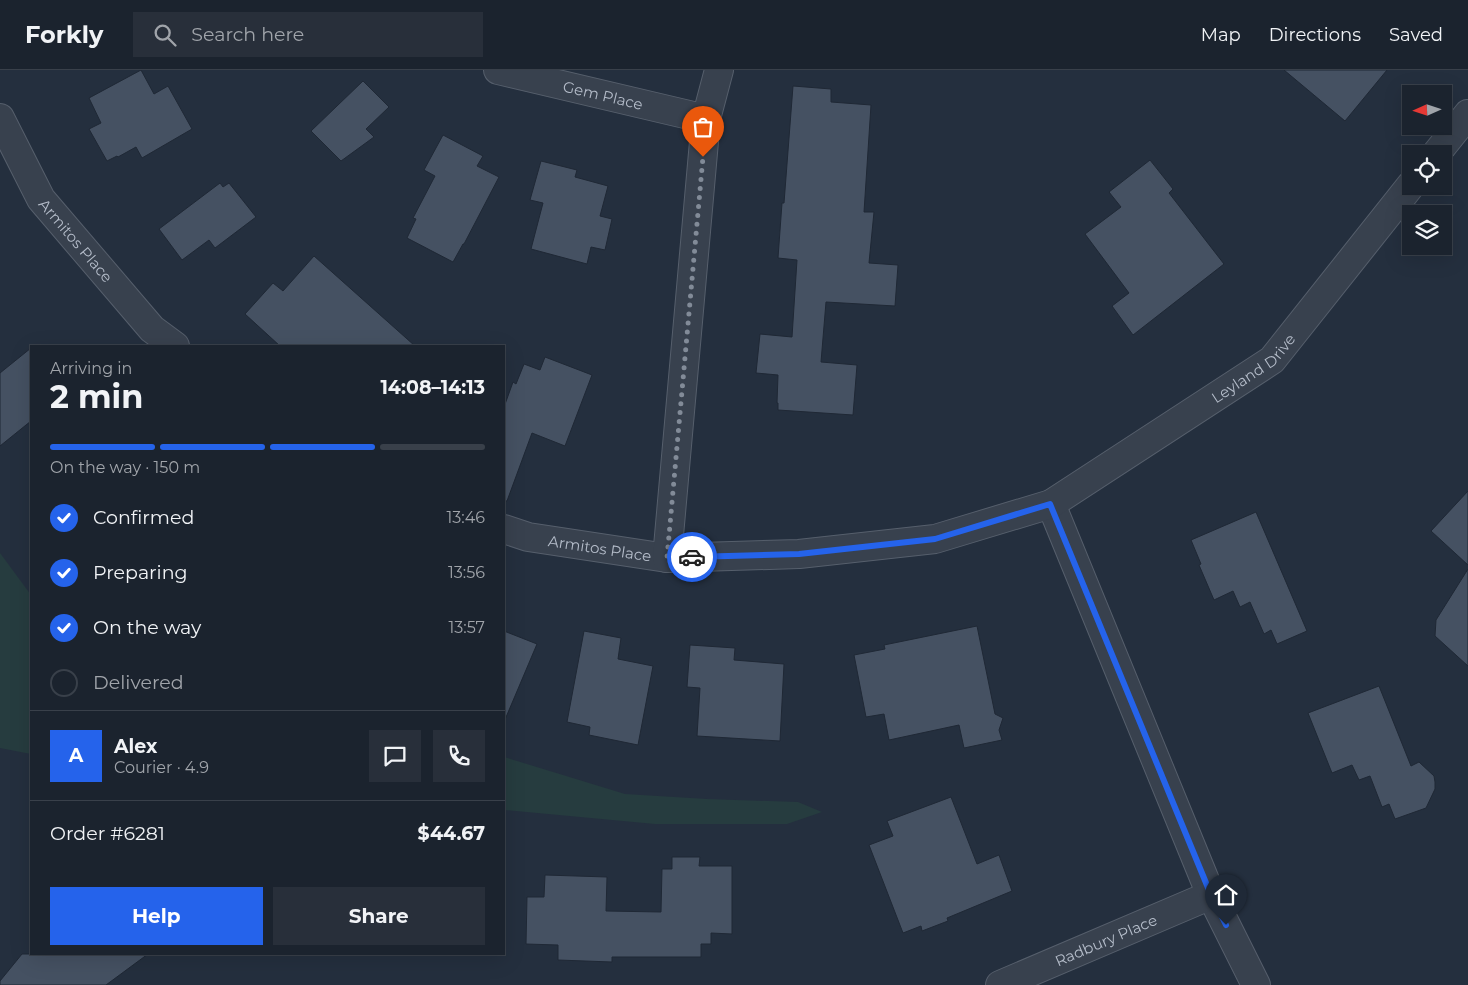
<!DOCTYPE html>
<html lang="en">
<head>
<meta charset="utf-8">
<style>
	body { margin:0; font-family:Montserrat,sans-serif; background:#282f3a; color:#f1f3f6; height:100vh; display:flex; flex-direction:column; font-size:19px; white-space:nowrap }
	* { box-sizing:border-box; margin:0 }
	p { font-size:16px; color:#a0a4aa }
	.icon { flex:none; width:28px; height:28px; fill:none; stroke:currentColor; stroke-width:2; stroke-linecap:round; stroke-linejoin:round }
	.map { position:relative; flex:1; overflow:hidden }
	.sheet { position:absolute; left:30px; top:275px; width:475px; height:610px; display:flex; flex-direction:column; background:#1b232e; border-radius:0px; box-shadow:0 5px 20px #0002,0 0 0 1px #39404a }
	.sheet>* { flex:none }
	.needle { width:32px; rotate:267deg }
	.fabs { position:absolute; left:1402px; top:15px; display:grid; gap:10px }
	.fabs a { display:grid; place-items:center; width:50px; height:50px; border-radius:0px; background:#1b232e; box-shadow:0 5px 20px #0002,0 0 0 1px #39404a; font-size:25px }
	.pin { position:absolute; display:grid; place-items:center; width:42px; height:42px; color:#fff; margin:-51px -21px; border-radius:50% 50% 50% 0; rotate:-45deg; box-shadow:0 0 5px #0007 }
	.pin .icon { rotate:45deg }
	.courier { position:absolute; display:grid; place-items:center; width:50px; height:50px; margin:-25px; border:4px solid #2563eb; border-radius:50%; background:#fff; color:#222; box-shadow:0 1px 6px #0007 }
	.summary em { font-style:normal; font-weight:700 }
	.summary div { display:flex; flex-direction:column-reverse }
	.summary { display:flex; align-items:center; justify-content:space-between; height:85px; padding:0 20px }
	h1 { font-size:32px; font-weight:700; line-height:38px }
	.bar { display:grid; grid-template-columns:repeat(4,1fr); gap:8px 5px; align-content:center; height:60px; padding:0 20px }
	.bar i { height:6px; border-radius:4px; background:#39404a }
	.bar .current { background:#2563eb }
	.bar p { grid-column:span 4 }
	.line { display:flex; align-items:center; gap:12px; padding:0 20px; border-top:1px solid #39404a }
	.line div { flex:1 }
	.round { display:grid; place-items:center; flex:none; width:52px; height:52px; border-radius:0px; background:#282f3a }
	ol { padding:0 20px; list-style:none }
	li { display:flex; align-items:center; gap:15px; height:55px }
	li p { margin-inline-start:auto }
	li .icon { padding:5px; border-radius:50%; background:#2563eb; color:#fff; stroke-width:4 }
	li:last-child { color:#a0a4aa }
	li i { width:28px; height:28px; border:2px solid #39404a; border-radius:50% }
	.action { display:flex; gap:10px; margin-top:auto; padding:10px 20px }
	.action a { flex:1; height:58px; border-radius:0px; background:#2563eb; color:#fff; font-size:20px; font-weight:700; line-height:58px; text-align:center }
	.action a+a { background:#282f3a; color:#f1f3f6 }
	header { display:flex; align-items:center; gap:30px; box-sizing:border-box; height:70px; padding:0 25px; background:#1b232e; border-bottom:1px solid #39404a }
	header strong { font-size:24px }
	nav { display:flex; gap:28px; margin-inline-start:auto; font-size:18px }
	.search { width:350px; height:45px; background:#282f3a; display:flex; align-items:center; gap:12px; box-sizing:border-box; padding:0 18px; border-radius:0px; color:#a0a4aa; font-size:19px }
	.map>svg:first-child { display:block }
</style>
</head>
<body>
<header>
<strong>Forkly</strong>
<div class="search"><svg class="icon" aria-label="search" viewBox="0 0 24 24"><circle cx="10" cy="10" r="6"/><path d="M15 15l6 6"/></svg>Search here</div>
<nav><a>Map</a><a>Directions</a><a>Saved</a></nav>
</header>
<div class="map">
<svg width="1468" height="915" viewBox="0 0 1468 915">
	<rect width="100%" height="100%" fill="#242f3e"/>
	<g fill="#263c3f">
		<path d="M 0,483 L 31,525 L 31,684 L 0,678 Z"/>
		<path d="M 504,687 L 625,724 L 707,729 L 798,732 L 822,742 L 787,754 L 655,754 L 504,740 Z"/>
	</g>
	<g fill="#455162" stroke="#1f2835">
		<path d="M 141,0 L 154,24 L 168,16 L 192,59 L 142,88 L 136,77 L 118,87 L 117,86 L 107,91 L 89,59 L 101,53 L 89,28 Z"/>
		<path d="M 1284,0 L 1387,0 L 1345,51 Z"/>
		<path d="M 363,11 L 389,37 L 366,59 L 374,67 L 341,91 L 311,61 Z"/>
		<path d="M 793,16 L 831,19 L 831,32 L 871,35 L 864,142 L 874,142 L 869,193 L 898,195 L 895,236 L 826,232 L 821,292 L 857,295 L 853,345 L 778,340 L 778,333 L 777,333 L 778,305 L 756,303 L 760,264 L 792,267 L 797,190 L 778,188 L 782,133 L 784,133 Z"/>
		<path d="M 443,65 L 483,86 L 477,96 L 499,107 L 464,174 L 463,174 L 453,192 L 407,168 L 416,149 L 413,148 L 435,106 L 424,100 Z"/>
		<path d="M 1150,90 L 1173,119 L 1169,123 L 1224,194 L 1133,265 L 1112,236 L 1129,223 L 1085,164 L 1121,137 L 1109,122 Z"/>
		<path d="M 541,91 L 577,100 L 575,107 L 608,116 L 600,146 L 612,149 L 605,180 L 591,177 L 587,194 L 531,179 L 543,133 L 530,130 Z"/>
		<path d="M 220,113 L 223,117 L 229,113 L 256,147 L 215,178 L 209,170 L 182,190 L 159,159 Z"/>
		<path d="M 314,186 L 415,276 L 280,276 L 245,244 L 273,213 L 283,221 Z"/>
		<path d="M 31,278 L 31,351 L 0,376 L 0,303 Z"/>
		<path d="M 545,287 L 592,305 L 565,376 L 532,363 L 507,431 L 504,431 L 504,337 L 513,312 L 516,314 L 524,294 L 540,300 Z"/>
		<path d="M 1468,421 L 1468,495 L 1431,461 Z"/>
		<path d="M 1256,442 L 1307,561 L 1277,574 L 1271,560 L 1264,564 L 1250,532 L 1240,537 L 1233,521 L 1214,530 L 1199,495 L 1201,494 L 1191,470 Z"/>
		<path d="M 1468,499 L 1468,596 L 1435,566 L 1436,550 Z"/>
		<path d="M 977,556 L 995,644 L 1003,648 L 999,660 L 1002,670 L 964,678 L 959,655 L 889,670 L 884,644 L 866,647 L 854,585 L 885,579 L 884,575 Z"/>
		<path d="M 504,561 L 537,574 L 504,652 Z"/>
		<path d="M 584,561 L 621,568 L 618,589 L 653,596 L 638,675 L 589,665 L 590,657 L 567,652 Z"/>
		<path d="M 690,575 L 735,578 L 734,590 L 784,594 L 780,671 L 697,666 L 700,618 L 687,617 Z"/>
		<path d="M 1379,616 L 1411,696 L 1419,692 L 1434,706 L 1435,712 L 1435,719 L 1426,738 L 1395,749 L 1389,734 L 1382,737 L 1370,706 L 1359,710 L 1352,695 L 1332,703 L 1308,643 Z"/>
		<path d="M 951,727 L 977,794 L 999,785 L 1012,821 L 947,848 L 948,851 L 922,861 L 921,856 L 903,863 L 869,775 L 893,766 L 887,751 Z"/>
		<path d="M 672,787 L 700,787 L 699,796 L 732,796 L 732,864 L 711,863 L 711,874 L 701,874 L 701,887 L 612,887 L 612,892 L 558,890 L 558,875 L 526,874 L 527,827 L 544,827 L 545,805 L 607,807 L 606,841 L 661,842 L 662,799 L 672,799 Z"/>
		<path d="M 22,884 L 148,884 L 106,915 L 0,915 L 0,911 Z"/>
	</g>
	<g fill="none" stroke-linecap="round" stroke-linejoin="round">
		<g stroke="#565f6c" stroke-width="30">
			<g id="street">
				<path id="s1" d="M 498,0 L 706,49"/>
				<path id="s2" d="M 0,48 L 41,129 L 152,259 L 175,276"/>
				<path d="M 1436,84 L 1468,44"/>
				<path d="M 1051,434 L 1211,825 L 1256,915"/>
				<path id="s3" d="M 504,459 L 528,467 L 667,488 L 799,484 L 935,469 L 1051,434 L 1272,290 L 1411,115"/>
				<path d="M 667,488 L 706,49 L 719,0"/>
				<path id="s4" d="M 1000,915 L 1211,825"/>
			</g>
		</g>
		<use href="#street" stroke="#38414e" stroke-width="28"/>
	</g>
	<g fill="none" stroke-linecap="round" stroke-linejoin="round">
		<path stroke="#828b98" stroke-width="5" stroke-dasharray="0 9" d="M 692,487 L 667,488 L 703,87"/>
		<path stroke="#2563eb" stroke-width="6" d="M 692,487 L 799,484 L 935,469 L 1050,434 L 1211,825 L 1226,855"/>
	</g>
	<g text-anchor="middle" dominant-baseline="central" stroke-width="4.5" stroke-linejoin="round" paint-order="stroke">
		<g font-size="15" fill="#b4bcc9" stroke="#1d2633">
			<text stroke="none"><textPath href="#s1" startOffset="108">Gem Place</textPath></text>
			<text stroke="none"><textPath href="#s2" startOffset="145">Armitos Place</textPath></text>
			<text stroke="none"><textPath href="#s3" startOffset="800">Leyland Drive</textPath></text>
			<text stroke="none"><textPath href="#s3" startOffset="98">Armitos Place</textPath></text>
			<text stroke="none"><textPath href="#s4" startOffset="115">Radbury Place</textPath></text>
		</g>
	</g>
</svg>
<div class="fabs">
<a><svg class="needle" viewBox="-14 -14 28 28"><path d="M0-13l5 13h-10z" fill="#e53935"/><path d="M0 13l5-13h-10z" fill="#a0a4aa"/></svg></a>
<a><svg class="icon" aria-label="locate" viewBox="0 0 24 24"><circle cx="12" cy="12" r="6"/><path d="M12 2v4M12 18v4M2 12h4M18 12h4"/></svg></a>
<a><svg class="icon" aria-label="layers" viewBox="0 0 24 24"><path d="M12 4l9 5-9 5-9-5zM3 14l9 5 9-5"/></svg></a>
</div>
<div class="pin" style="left:703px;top:87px;background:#ea580c"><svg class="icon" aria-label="bag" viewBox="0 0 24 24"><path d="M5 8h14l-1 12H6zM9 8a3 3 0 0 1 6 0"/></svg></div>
<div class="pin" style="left:1226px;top:855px;background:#1f2937"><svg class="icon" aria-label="home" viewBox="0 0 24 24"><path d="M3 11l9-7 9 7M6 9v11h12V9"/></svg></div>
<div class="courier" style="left:692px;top:487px"><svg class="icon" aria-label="car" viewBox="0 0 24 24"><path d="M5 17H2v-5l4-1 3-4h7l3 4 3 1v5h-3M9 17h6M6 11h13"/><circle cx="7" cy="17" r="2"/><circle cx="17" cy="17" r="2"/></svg></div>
<section class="sheet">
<div class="summary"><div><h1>2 min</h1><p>Arriving in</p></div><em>14:08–14:13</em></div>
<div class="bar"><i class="current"></i><i class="current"></i><i class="current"></i><i></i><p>On the way · 150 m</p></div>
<ol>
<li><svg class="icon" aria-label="check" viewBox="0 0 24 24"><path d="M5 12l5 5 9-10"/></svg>Confirmed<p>13:46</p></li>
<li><svg class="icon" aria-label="check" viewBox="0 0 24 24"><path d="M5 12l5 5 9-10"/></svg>Preparing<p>13:56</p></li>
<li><svg class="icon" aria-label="check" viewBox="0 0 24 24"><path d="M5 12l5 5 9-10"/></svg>On the way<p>13:57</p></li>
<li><i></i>Delivered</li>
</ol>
<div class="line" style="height:90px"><b class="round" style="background:#2563eb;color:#fff">A</b><div><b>Alex</b><p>Courier · 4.9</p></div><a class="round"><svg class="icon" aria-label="chat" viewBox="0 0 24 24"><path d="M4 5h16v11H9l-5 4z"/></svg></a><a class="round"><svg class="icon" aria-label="phone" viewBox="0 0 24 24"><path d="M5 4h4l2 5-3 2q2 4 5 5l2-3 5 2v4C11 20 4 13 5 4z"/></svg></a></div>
<div class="line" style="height:65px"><div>Order #6281</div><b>$44.67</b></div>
<div class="action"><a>Help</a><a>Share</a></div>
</section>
</div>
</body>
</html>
